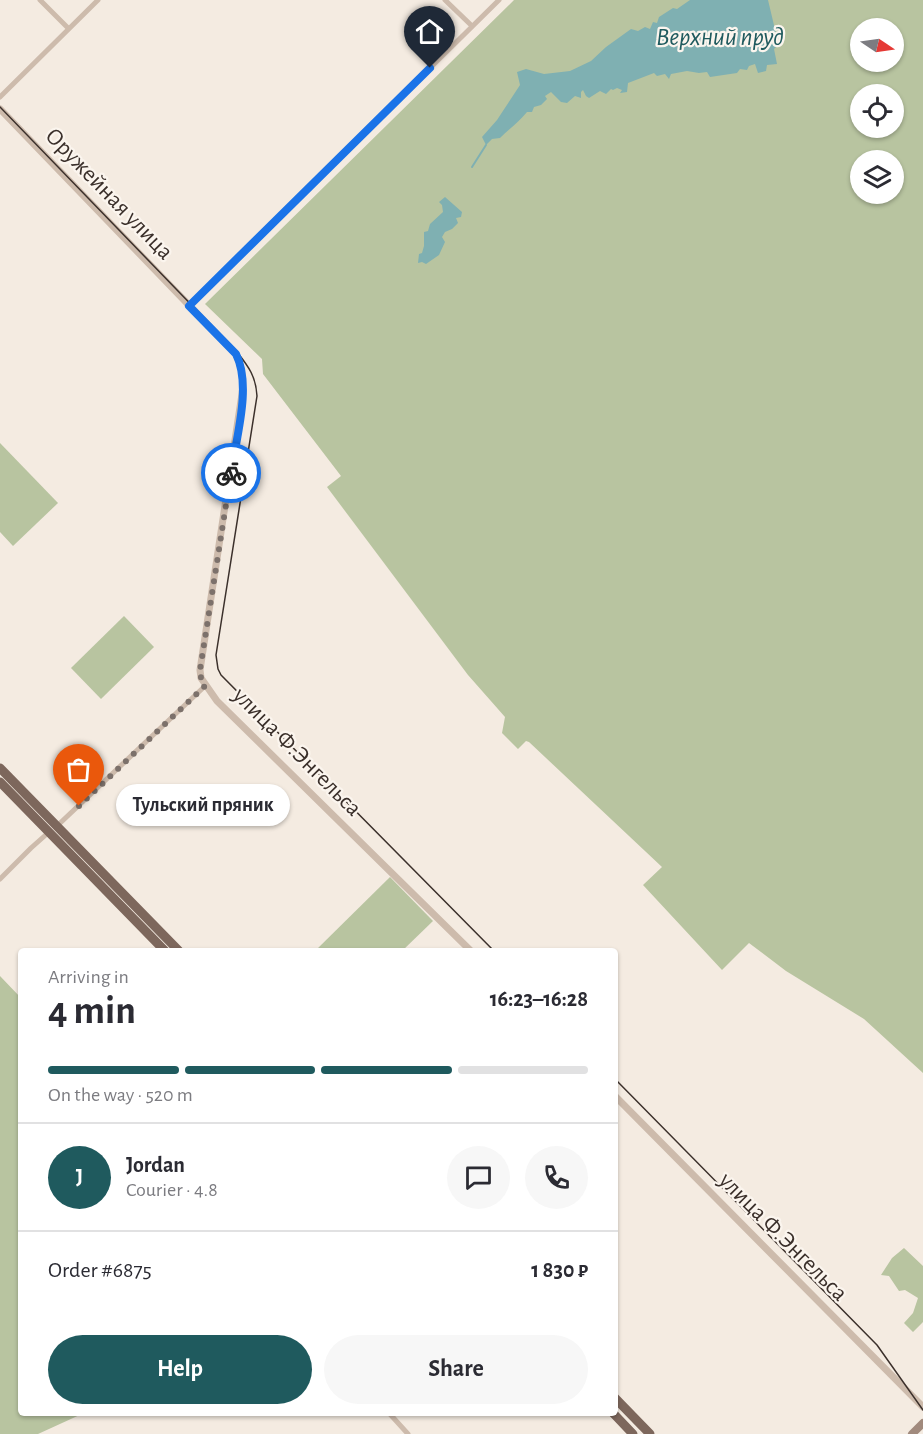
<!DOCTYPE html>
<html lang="en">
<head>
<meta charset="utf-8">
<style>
	body { margin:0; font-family:"Alegreya Sans",sans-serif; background:#f7f7f7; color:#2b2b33; height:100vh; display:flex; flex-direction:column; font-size:22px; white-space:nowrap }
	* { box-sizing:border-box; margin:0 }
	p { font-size:20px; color:#7c7c81 }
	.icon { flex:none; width:33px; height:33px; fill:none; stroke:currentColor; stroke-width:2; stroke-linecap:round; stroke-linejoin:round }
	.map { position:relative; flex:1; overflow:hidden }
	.drawer { position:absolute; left:18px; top:948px; width:600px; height:468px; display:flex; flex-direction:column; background:#fff; border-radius:6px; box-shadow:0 2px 4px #0004 }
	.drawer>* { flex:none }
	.needle { width:39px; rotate:103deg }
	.buttons { position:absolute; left:850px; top:18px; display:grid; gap:12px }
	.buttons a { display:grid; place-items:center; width:54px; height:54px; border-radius:50%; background:#fff; box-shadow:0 2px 4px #0004; font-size:30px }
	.pin { position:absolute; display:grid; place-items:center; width:51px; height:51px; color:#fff; margin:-62px -26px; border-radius:50% 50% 50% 0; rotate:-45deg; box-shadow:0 0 6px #0007 }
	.pin .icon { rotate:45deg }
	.courier { position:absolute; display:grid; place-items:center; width:60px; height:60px; margin:-30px; border:4px solid #1a73e8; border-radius:50%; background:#fff; color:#222; box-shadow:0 2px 8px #0007 }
	.bubble { position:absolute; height:42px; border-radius:21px; background:#fff; box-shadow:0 2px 4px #0004; font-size:20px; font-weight:700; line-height:42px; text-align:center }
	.summary em { font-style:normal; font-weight:700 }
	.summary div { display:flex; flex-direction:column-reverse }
	.summary { display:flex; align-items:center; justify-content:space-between; height:102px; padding:0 30px }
	h1 { font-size:39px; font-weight:700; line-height:45px }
	.bar { display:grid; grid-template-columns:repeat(4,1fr); gap:9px 6px; align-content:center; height:72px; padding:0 30px }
	.bar i { height:8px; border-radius:4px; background:#e1e1e2 }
	.bar .selected { background:#1f5a5e }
	.bar p { grid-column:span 4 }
	.line { display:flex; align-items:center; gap:15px; padding:0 30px; border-top:2px solid #e1e1e2 }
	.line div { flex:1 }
	.round { display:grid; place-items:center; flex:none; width:63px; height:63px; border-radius:32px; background:#f7f7f7 }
	.primary-button { display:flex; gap:12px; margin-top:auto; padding:12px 30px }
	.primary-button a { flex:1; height:69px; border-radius:36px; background:#1f5a5e; color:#fff; font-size:24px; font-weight:700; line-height:69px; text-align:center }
	.primary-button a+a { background:#f7f7f7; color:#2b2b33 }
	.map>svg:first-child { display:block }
</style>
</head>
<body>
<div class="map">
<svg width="923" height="1434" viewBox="0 0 923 1434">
	<rect width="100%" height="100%" fill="#f4ebe1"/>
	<g fill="#b8c4a0" fill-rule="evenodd">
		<path d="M 514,0 L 923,0 L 923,1073 L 864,1019 L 786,971 L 749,943 L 722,970 L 643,885 L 662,867 L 529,742 L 526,741 L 518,749 L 502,733 L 505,717 L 468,675 L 327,487 L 341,476 L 263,374 L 262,359 L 205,304 ZM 861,28 L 894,28 L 894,62 L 861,62 ZM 861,94 L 894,94 L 894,128 L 861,128 ZM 861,160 L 894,160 L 894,194 L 861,194 Z"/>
		<path d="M 0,443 L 58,503 L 13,546 L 0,532 Z"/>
		<path d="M 124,616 L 154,647 L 101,699 L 71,668 Z"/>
		<path d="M 390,877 L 433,921 L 402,951 L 315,951 Z"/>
		<path d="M 0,976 L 21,998 L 21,1413 L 84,1413 L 38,1434 L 0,1434 Z"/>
		<path d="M 904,1248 L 923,1266 L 923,1322 L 913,1332 L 904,1323 L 913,1313 L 918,1298 L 905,1290 L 899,1291 L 889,1276 L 881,1275 L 892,1258 Z"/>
	</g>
	<g fill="#7fb0b2">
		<path d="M 690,0 L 768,0 L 778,42 L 778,45 L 774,49 L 777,64 L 767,65 L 766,71 L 758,73 L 755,64 L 749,66 L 747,70 L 740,69 L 737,73 L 710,77 L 707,72 L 699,73 L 687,71 L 671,74 L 669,79 L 665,74 L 657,76 L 654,73 L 628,83 L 627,92 L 620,93 L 622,90 L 617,88 L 613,90 L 611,89 L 606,94 L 600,91 L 589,98 L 586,96 L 583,90 L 581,92 L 581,98 L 575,96 L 567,103 L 561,102 L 551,92 L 545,96 L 547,99 L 541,105 L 534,107 L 532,112 L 527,112 C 519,122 509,129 500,138 L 492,139 L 486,145 L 482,137 L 497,120 L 520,85 L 517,72 L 526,69 L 544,74 L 570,71 L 591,61 L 606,47 L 631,29 L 638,31 L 645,27 L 650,29 L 653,22 L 657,23 L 659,17 L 673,8 L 677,9 Z"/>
		<path d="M 445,197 L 462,212 L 461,217 L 456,218 L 458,223 L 452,229 L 445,232 L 442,237 L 445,242 L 439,255 L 426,264 L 422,262 L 418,263 L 419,254 L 422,253 L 424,246 L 424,232 L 428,231 L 430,224 L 443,212 L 442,205 L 439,202 Z"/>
	</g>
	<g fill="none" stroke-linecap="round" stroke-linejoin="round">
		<path stroke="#7fb0b2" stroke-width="2" d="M 472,167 L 486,145"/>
		<g stroke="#cdbbac" stroke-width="5">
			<path d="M 40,0 L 68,28"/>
			<path d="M 445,0 L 472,26"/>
			<path d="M 0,97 L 98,0"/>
			<path d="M 189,306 L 499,0"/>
			<path d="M 57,826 L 205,686"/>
			<path d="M 0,879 L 31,848 L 49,832"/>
			<path d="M 389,1413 L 408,1434"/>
		</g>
		<g stroke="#cdbbac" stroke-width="7">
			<path d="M 0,109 L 236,354 C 242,367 244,380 242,394 L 200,670 L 201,678 L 217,701 L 471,951"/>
			<path d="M 615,1096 L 923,1407"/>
		</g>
		<path stroke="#a18a7d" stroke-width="8" d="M 912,1434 L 923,1423"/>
		<g stroke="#7d675c" stroke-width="9">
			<path d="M 0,768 L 179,951"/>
			<path d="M 0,782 L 165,951"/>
			<path d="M 615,1398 L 650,1434"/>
			<path d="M 613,1413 L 633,1434"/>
		</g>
		<g stroke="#3b302b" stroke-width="1.5">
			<path d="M 0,107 L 237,352 C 249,367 256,377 257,396 L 216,655 L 218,669 L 221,675 L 494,951"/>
			<path d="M 615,1079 L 877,1345 L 923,1410"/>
		</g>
	</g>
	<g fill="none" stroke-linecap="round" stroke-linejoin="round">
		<path stroke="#7c716b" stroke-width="6" stroke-dasharray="0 10.8" d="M 79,806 L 205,686 L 201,678 L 200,670 L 231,473"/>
		<path stroke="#1a73e8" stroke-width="8" d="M 231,473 C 236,438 252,386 236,354 L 189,306 L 430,68"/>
	</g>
	<g text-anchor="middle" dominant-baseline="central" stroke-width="4.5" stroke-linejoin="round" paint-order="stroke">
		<g font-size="24" fill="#3b302b" stroke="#fbf5ee">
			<text transform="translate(109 194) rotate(46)">Оружейная улица</text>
			<text transform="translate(297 752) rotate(45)">улица Ф.Энгельса</text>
			<text transform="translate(783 1237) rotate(45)">улица Ф.Энгельса</text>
		</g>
		<g font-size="26" font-style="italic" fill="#1f5a5e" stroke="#fbf5ee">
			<text x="720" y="37">Верхний пруд</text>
		</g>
	</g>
</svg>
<div class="buttons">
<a><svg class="needle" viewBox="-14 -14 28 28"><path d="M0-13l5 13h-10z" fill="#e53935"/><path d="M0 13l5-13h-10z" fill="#7c7c81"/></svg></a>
<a><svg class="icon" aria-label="locate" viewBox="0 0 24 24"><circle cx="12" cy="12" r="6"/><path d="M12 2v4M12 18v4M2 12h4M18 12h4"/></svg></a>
<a><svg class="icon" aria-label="layers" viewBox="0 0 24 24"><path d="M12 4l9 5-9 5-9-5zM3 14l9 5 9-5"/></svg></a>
</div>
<div class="pin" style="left:79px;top:806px;background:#ea580c"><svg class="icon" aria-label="bag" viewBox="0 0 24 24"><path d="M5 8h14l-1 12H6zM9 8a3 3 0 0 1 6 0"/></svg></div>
<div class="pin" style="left:430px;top:68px;background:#1f2937"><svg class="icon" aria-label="home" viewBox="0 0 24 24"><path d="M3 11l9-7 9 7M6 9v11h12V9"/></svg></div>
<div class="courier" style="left:231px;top:473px"><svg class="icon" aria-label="bike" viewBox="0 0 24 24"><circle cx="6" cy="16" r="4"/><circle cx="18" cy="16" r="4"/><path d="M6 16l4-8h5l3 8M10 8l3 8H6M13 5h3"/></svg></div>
<div class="bubble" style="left:116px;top:784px;width:174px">Тульский пряник</div>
<section class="drawer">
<div class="summary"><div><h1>4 min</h1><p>Arriving in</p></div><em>16:23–16:28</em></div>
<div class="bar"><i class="selected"></i><i class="selected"></i><i class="selected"></i><i></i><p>On the way · 520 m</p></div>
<div class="line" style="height:108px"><b class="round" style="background:#1f5a5e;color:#fff">J</b><div><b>Jordan</b><p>Courier · 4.8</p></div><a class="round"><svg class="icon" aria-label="chat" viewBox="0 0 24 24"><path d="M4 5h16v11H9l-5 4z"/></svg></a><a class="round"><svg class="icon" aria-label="phone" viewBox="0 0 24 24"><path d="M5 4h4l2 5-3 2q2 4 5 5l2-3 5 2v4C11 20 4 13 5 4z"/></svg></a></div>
<div class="line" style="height:78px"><div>Order #6875</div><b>1 830 ₽</b></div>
<div class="primary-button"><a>Help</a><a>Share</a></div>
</section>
</div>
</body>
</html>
